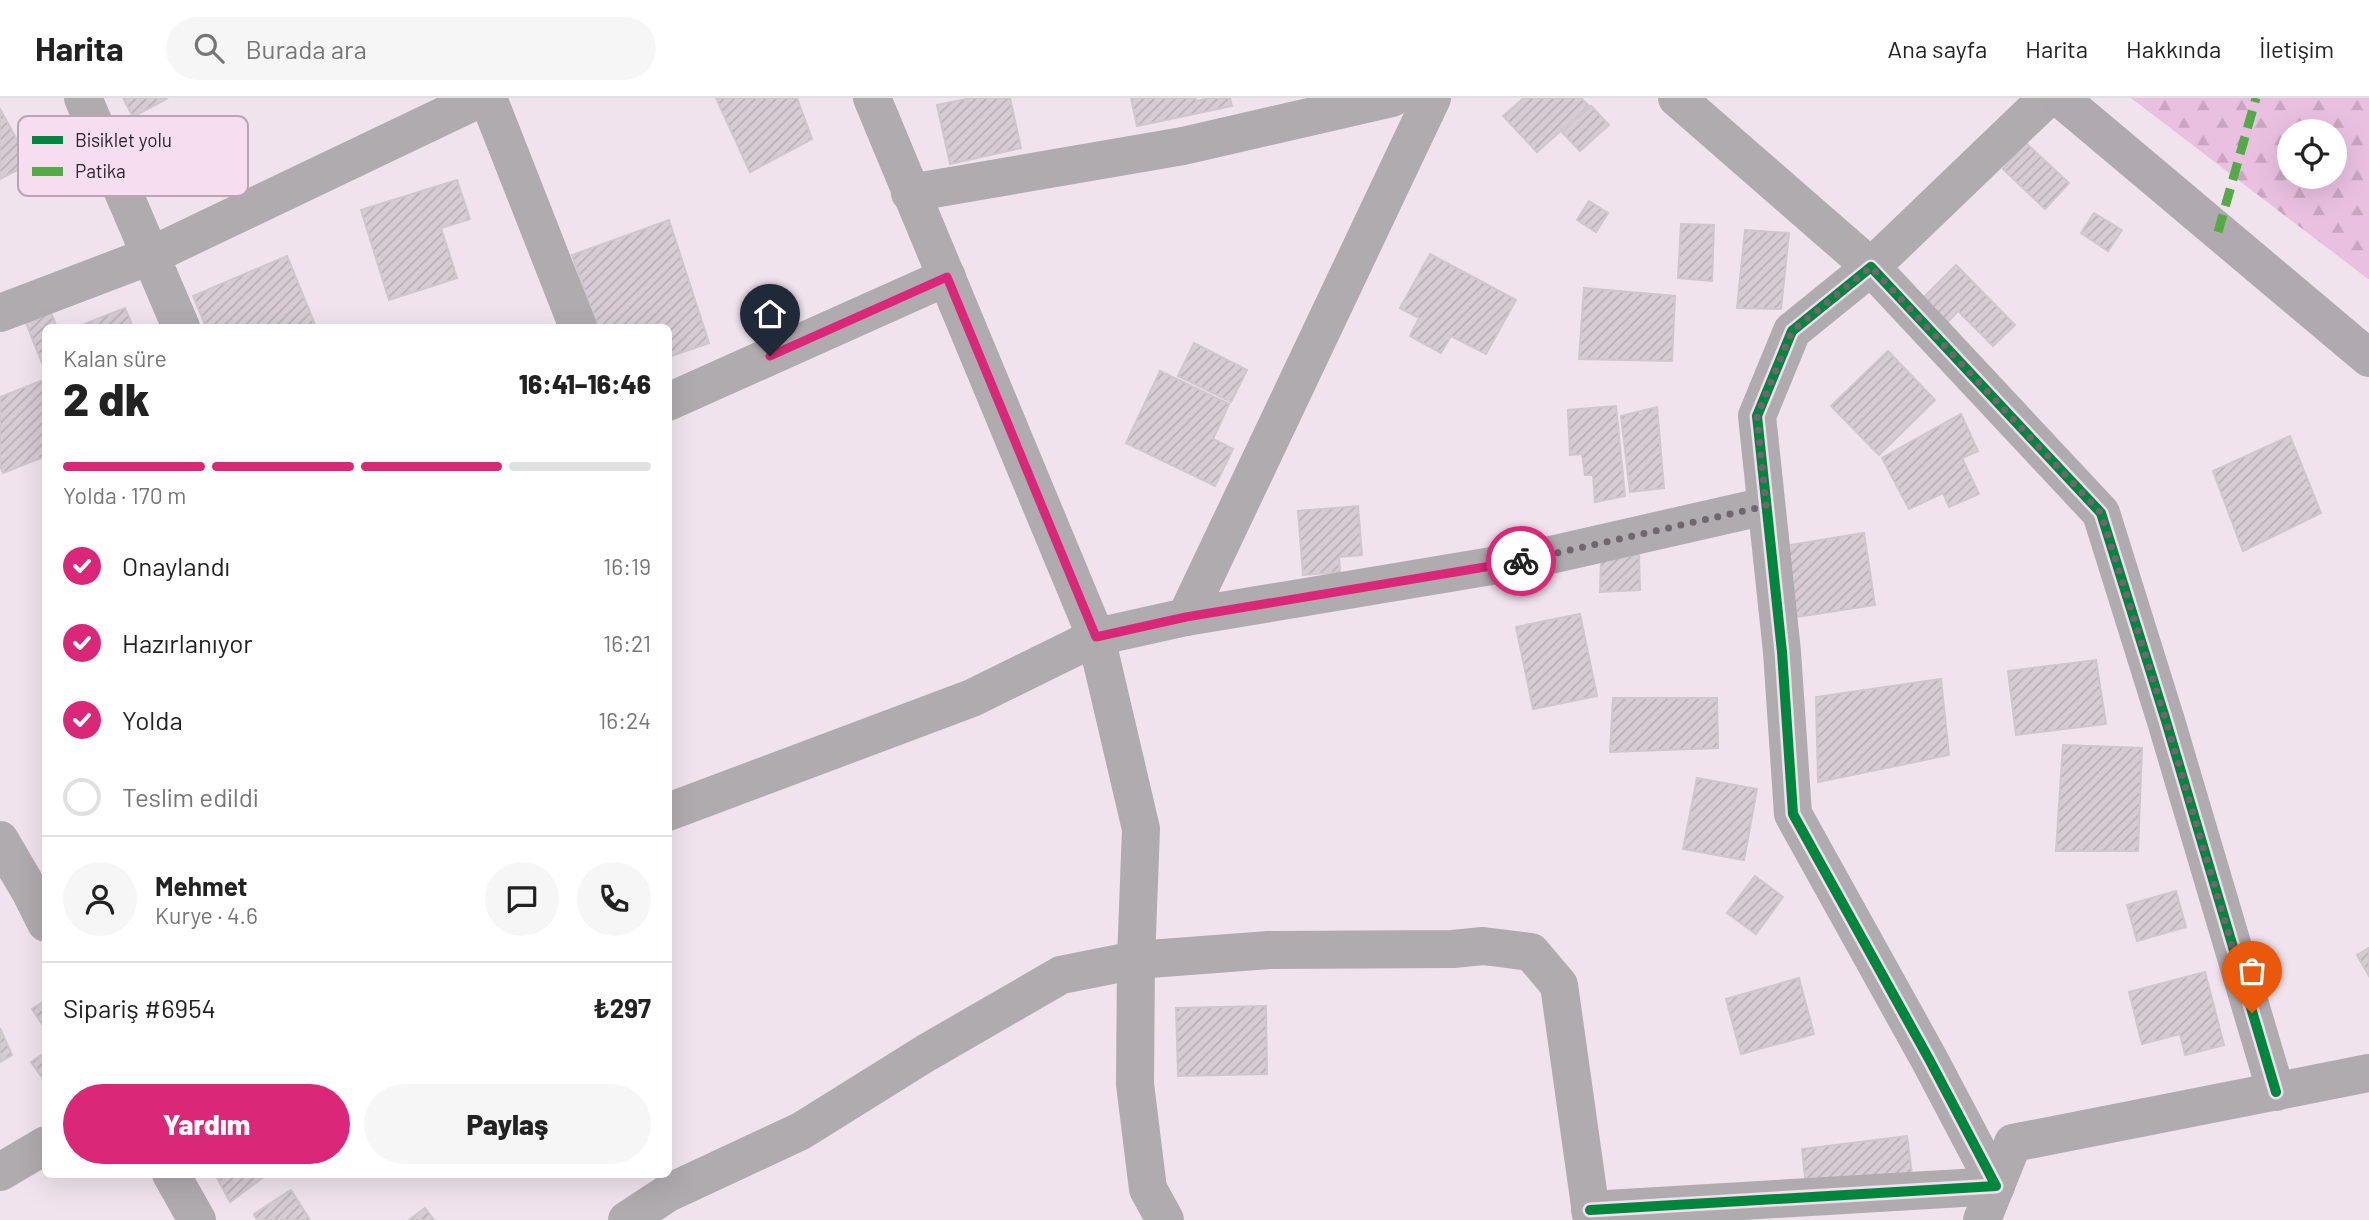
<!DOCTYPE html>
<html lang="tr">
<head>
<meta charset="utf-8">
<style>
	body { margin:0; font-family:Barlow,sans-serif; background:#f6f6f6; color:#222; height:100vh; display:flex; flex-direction:column; font-size:26px; white-space:nowrap }
	* { box-sizing:border-box; margin:0 }
	p { font-size:23px; color:#767676 }
	.icon { flex:none; width:38px; height:38px; fill:none; stroke:currentColor; stroke-width:2; stroke-linecap:round; stroke-linejoin:round }
	.map { position:relative; flex:1; overflow:hidden }
	.side { position:absolute; left:42px; top:226px; width:630px; height:854px; display:flex; flex-direction:column; background:#fff; border-radius:10px; box-shadow:0 7px 28px #0002 }
	.side>* { flex:none }
	.fabs { position:absolute; left:2277px; top:21px; display:grid; gap:14px }
	.fabs a { display:grid; place-items:center; width:70px; height:70px; border-radius:50%; background:#fff; box-shadow:0 7px 28px #0002; font-size:35px }
	.pin { position:absolute; display:grid; place-items:center; width:60px; height:60px; color:#fff; margin:-72px -30px; border-radius:50% 50% 50% 0; rotate:-45deg; box-shadow:0 0 7px #0007 }
	.pin .icon { rotate:45deg }
	.courier { position:absolute; display:grid; place-items:center; width:70px; height:70px; margin:-35px; border:5px solid #db2777; border-radius:50%; background:#fff; color:#222; box-shadow:0 2px 9px #0007 }
	.head em { font-style:normal; font-weight:800 }
	.head div { display:flex; flex-direction:column-reverse }
	.head { display:flex; align-items:center; justify-content:space-between; height:119px; padding:0 21px }
	h1 { font-size:46px; font-weight:800; line-height:52px }
	.bar { display:grid; grid-template-columns:repeat(4,1fr); gap:10px 7px; align-content:center; height:84px; padding:0 21px }
	.bar i { height:9px; border-radius:5px; background:#e0e0e0 }
	.bar .on { background:#db2777 }
	.bar p { grid-column:span 4 }
	.line { display:flex; align-items:center; gap:18px; padding:0 21px; border-top:2px solid #e0e0e0 }
	.line div { flex:1 }
	.round { display:grid; place-items:center; flex:none; width:74px; height:74px; border-radius:37px; background:#f6f6f6 }
	ol { padding:0 21px; list-style:none }
	li { display:flex; align-items:center; gap:21px; height:77px }
	li p { margin-inline-start:auto }
	li .icon { padding:7px; border-radius:50%; background:#db2777; color:#fff; stroke-width:4 }
	li:last-child { color:#767676 }
	li i { width:38px; height:38px; border:4px solid #e0e0e0; border-radius:50% }
	.primary-button { display:flex; gap:14px; margin-top:auto; padding:14px 21px }
	.primary-button a { flex:1; height:80px; border-radius:42px; background:#db2777; color:#fff; font-size:28px; font-weight:800; line-height:80px; text-align:center }
	.primary-button a+a { background:#f6f6f6; color:#222 }
	header { display:flex; align-items:center; gap:42px; box-sizing:border-box; height:98px; padding:0 35px; background:#fff; border-bottom:2px solid #e0e0e0 }
	header strong { font-size:33px }
	nav { display:flex; gap:38px; margin-inline-start:auto; font-size:24px }
	.search { width:490px; height:63px; background:#f6f6f6; display:flex; align-items:center; gap:18px; box-sizing:border-box; padding:0 24px; border-radius:38px; color:#767676; font-size:26px }
	.map>svg:first-child { display:block }
</style>
</head>
<body>
<header>
<strong>Harita</strong>
<div class="search"><svg class="icon" aria-label="search" viewBox="0 0 24 24"><circle cx="10" cy="10" r="6"/><path d="M15 15l6 6"/></svg>Burada ara</div>
<nav><a>Ana sayfa</a><a>Harita</a><a>Hakkında</a><a>İletişim</a></nav>
</header>
<div class="map">
<svg width="2369" height="1122" viewBox="0 0 2369 1122">
	<defs>
		<pattern id="forest-firs" width="22" height="20" patternUnits="userSpaceOnUse" patternTransform="scale(1.75)"><rect width="22" height="20" fill="#eac0e1"/><path d="M5 1l3.5 6h-7zM16 11l3.5 6h-7z" fill="#c9a5c1"/></pattern>
		<pattern id="building-hatch" width="6" height="6" patternUnits="userSpaceOnUse" patternTransform="scale(1.75)"><rect width="6" height="6" fill="#d7ccd4"/><path d="M-1 1l2-2M0 6l6-6M5 7l2-2" fill="none" stroke="#b9afb6"/></pattern>
	</defs>
	<rect width="100%" height="100%" fill="#f0e3ed"/>
	<path fill="url(#forest-firs)" fill-rule="evenodd" d="M 2131,0 L 2369,0 L 2369,181 L 2368,181 ZM 2289,33 L 2334,33 L 2334,79 L 2289,79 Z"/>
	<g fill="url(#building-hatch)" stroke="#d0c6ce" stroke-width="2">
		<path d="M 123,0 L 168,0 L 133,19 Z"/>
		<path d="M 716,0 L 797,0 L 812,41 L 750,74 Z"/>
		<path d="M 971,0 L 1010,0 L 1021,50 L 950,66 L 937,7 Z"/>
		<path d="M 1131,0 L 1196,0 L 1196,3 L 1210,0 L 1230,0 L 1232,8 L 1137,28 Z"/>
		<path d="M 1524,0 L 1581,0 L 1589,8 L 1537,54 L 1503,18 Z"/>
		<path d="M 1591,8 L 1609,27 L 1580,53 L 1562,34 Z"/>
		<path d="M 0,11 L 30,65 L 0,81 Z"/>
		<path d="M 2026,45 L 2069,85 L 2045,111 L 2003,71 Z"/>
		<path d="M 457,82 L 470,121 L 441,130 L 457,180 L 389,202 L 361,112 Z"/>
		<path d="M 1589,103 L 1608,115 L 1596,134 L 1577,122 Z"/>
		<path d="M 2094,115 L 2122,132 L 2108,153 L 2081,135 Z"/>
		<path d="M 669,122 L 709,245 L 668,259 L 668,229 L 598,229 L 572,157 Z"/>
		<path d="M 1681,126 L 1714,127 L 1712,183 L 1678,180 Z"/>
		<path d="M 1745,132 L 1789,135 L 1781,211 L 1737,210 Z"/>
		<path d="M 1430,156 L 1516,202 L 1486,256 L 1451,238 L 1441,255 L 1410,238 L 1419,220 L 1400,210 Z"/>
		<path d="M 287,158 L 316,229 L 206,229 L 193,198 Z"/>
		<path d="M 1956,167 L 2015,227 L 1993,248 L 1958,213 L 1943,229 L 1919,204 Z"/>
		<path d="M 1584,190 L 1675,198 L 1672,263 L 1579,261 Z"/>
		<path d="M 125,210 L 133,229 L 77,229 Z"/>
		<path d="M 51,215 L 57,229 L 46,229 L 46,275 L 26,225 Z"/>
		<path d="M 1194,245 L 1247,272 L 1231,304 L 1178,278 Z"/>
		<path d="M 1888,253 L 1935,302 L 1879,357 L 1831,308 Z"/>
		<path d="M 1160,273 L 1229,306 L 1213,341 L 1233,351 L 1215,388 L 1126,345 Z"/>
		<path d="M 46,281 L 46,358 L 3,375 L 0,368 L 0,299 Z"/>
		<path d="M 1616,308 L 1625,398 L 1595,404 L 1593,377 L 1585,377 L 1582,356 L 1570,357 L 1568,312 Z"/>
		<path d="M 1657,309 L 1664,390 L 1630,394 L 1621,318 Z"/>
		<path d="M 1961,316 L 1978,353 L 1962,360 L 1979,396 L 1949,409 L 1943,395 L 1909,411 L 1882,360 Z"/>
		<path d="M 2290,338 L 2321,415 L 2243,453 L 2213,373 Z"/>
		<path d="M 1358,408 L 1362,457 L 1339,459 L 1340,474 L 1303,477 L 1298,413 Z"/>
		<path d="M 1864,435 L 1875,507 L 1783,521 L 1772,450 Z"/>
		<path d="M 1639,456 L 1640,492 L 1600,494 L 1601,462 Z"/>
		<path d="M 1580,516 L 1597,598 L 1533,611 L 1516,529 Z"/>
		<path d="M 2096,562 L 2106,626 L 2016,637 L 2008,573 Z"/>
		<path d="M 1941,581 L 1949,657 L 1818,684 L 1816,599 Z"/>
		<path d="M 1613,600 L 1717,600 L 1718,650 L 1610,654 Z"/>
		<path d="M 2063,647 L 2142,650 L 2138,753 L 2056,753 Z"/>
		<path d="M 1697,680 L 1757,691 L 1744,762 L 1683,751 Z"/>
		<path d="M 1755,778 L 1783,799 L 1756,836 L 1727,815 Z"/>
		<path d="M 2176,793 L 2186,829 L 2137,843 L 2127,807 Z"/>
		<path d="M 2369,850 L 2369,878 L 2357,857 Z"/>
		<path d="M 2205,874 L 2224,947 L 2185,957 L 2180,936 L 2142,946 L 2129,894 Z"/>
		<path d="M 1799,880 L 1814,936 L 1741,956 L 1726,901 Z"/>
		<path d="M 46,902 L 46,932 L 32,911 Z"/>
		<path d="M 1266,908 L 1267,976 L 1178,978 L 1176,910 Z"/>
		<path d="M 0,930 L 12,957 L 0,964 Z"/>
		<path d="M 46,954 L 46,985 L 31,964 Z"/>
		<path d="M 1907,1038 L 1912,1076 L 1806,1089 L 1802,1051 Z"/>
		<path d="M 215,1076 L 268,1076 L 230,1104 Z"/>
		<path d="M 291,1092 L 310,1122 L 257,1122 L 254,1116 Z"/>
		<path d="M 425,1110 L 434,1122 L 409,1122 Z"/>
	</g>
	<g fill="none" stroke-linecap="round" stroke-linejoin="round">
		<g stroke="#afabae" stroke-width="38">
			<path d="M 83,0 L 181,229"/>
			<path d="M 488,0 L 578,229"/>
			<path d="M 872,0 L 1096,539 L 1141,731 L 1136,862 L 1135,986 L 1148,1091 L 1165,1122"/>
			<path d="M 1677,0 L 1871,169 L 2047,0"/>
			<path d="M 910,95 L 1183,48 L 1392,0"/>
			<path d="M 0,215 L 150,158 L 481,0"/>
			<path d="M 668,304 L 947,179"/>
			<path d="M 1186,519 L 1533,461 L 1766,408"/>
			<path d="M 668,714 L 972,600 L 1096,539 L 1186,519 L 1432,0"/>
			<path d="M 0,742 L 31,795 L 46,825"/>
			<path d="M 0,1074 L 46,1047"/>
			<path d="M 171,1076 L 197,1122"/>
			<path d="M 1590,1112 L 1996,1088 L 1929,961 L 1793,716 L 1782,554 L 1757,318 L 1792,233 L 1871,169 L 2101,415 L 2166,623 L 2276,994"/>
			<path d="M 627,1122 L 668,1095 L 801,1033 L 926,955 L 1061,877 L 1136,862 L 1269,852 L 1453,851 L 1483,848 L 1531,854 L 1559,887 L 1592,1122"/>
			<path d="M 1982,1122 L 2013,1045 L 2369,975"/>
		</g>
		<path stroke="#b0a9af" stroke-width="38" d="M 2060,0 L 2369,260"/>
		<path stroke="#54aa44" stroke-width="9" stroke-dasharray="18 9" stroke-linecap="butt" d="M 2218,134 L 2256,0"/>
		<g stroke="#f6ddf0" stroke-width="15">
			<path id="cycleway" d="M 1590,1112 L 1996,1088 L 1929,961 L 1793,716 L 1782,554 L 1757,318 L 1792,233 L 1871,169 L 2101,415 L 2166,623 L 2276,994"/>
		</g>
		<use href="#cycleway" stroke="#00873e" stroke-width="10"/>
	</g>
	<g fill="none" stroke-linecap="round" stroke-linejoin="round">
		<path stroke="#71666e" stroke-width="7" stroke-dasharray="0 12.6" d="M 1521,463 L 1766,408 L 1757,318 L 1792,233 L 1871,169 L 2101,415 L 2166,623 L 2252,915"/>
		<path stroke="#db2777" stroke-width="9" d="M 770,258 L 947,179 L 1096,539 L 1186,519 L 1521,463"/>
	</g>
	<rect x="18" y="18" width="230" height="80" rx="10" fill="#f6ddf0" stroke="#baa5b5" stroke-width="2"/>
	<rect x="32" y="38" width="31" height="8" fill="#00873e"/>
	<rect x="32" y="69" width="31" height="9" fill="#54aa44"/>
	<g font-size="19" fill="#2d232a">
		<text x="75" y="49">Bisiklet yolu</text>
		<text x="75" y="80">Patika</text>
	</g>
</svg>
<div class="fabs">
<a><svg class="icon" aria-label="locate" viewBox="0 0 24 24"><circle cx="12" cy="12" r="6"/><path d="M12 2v4M12 18v4M2 12h4M18 12h4"/></svg></a>
</div>
<div class="pin" style="left:2252px;top:915px;background:#ea580c"><svg class="icon" aria-label="bag" viewBox="0 0 24 24"><path d="M5 8h14l-1 12H6zM9 8a3 3 0 0 1 6 0"/></svg></div>
<div class="pin" style="left:770px;top:258px;background:#1f2937"><svg class="icon" aria-label="home" viewBox="0 0 24 24"><path d="M3 11l9-7 9 7M6 9v11h12V9"/></svg></div>
<div class="courier" style="left:1521px;top:463px"><svg class="icon" aria-label="bike" viewBox="0 0 24 24"><circle cx="6" cy="16" r="4"/><circle cx="18" cy="16" r="4"/><path d="M6 16l4-8h5l3 8M10 8l3 8H6M13 5h3"/></svg></div>
<section class="side">
<div class="head"><div><h1>2 dk</h1><p>Kalan süre</p></div><em>16:41–16:46</em></div>
<div class="bar"><i class="on"></i><i class="on"></i><i class="on"></i><i></i><p>Yolda · 170 m</p></div>
<ol>
<li><svg class="icon" aria-label="check" viewBox="0 0 24 24"><path d="M5 12l5 5 9-10"/></svg>Onaylandı<p>16:19</p></li>
<li><svg class="icon" aria-label="check" viewBox="0 0 24 24"><path d="M5 12l5 5 9-10"/></svg>Hazırlanıyor<p>16:21</p></li>
<li><svg class="icon" aria-label="check" viewBox="0 0 24 24"><path d="M5 12l5 5 9-10"/></svg>Yolda<p>16:24</p></li>
<li><i></i>Teslim edildi</li>
</ol>
<div class="line" style="height:126px"><a class="round"><svg class="icon" aria-label="person" viewBox="0 0 24 24"><circle cx="12" cy="8" r="4"/><path d="M4 21q1-7 8-7t8 7"/></svg></a><div><b>Mehmet</b><p>Kurye · 4.6</p></div><a class="round"><svg class="icon" aria-label="chat" viewBox="0 0 24 24"><path d="M4 5h16v11H9l-5 4z"/></svg></a><a class="round"><svg class="icon" aria-label="phone" viewBox="0 0 24 24"><path d="M5 4h4l2 5-3 2q2 4 5 5l2-3 5 2v4C11 20 4 13 5 4z"/></svg></a></div>
<div class="line" style="height:91px"><div>Sipariş #6954</div><b>₺297</b></div>
<div class="primary-button"><a>Yardım</a><a>Paylaş</a></div>
</section>
</div>
</body>
</html>
